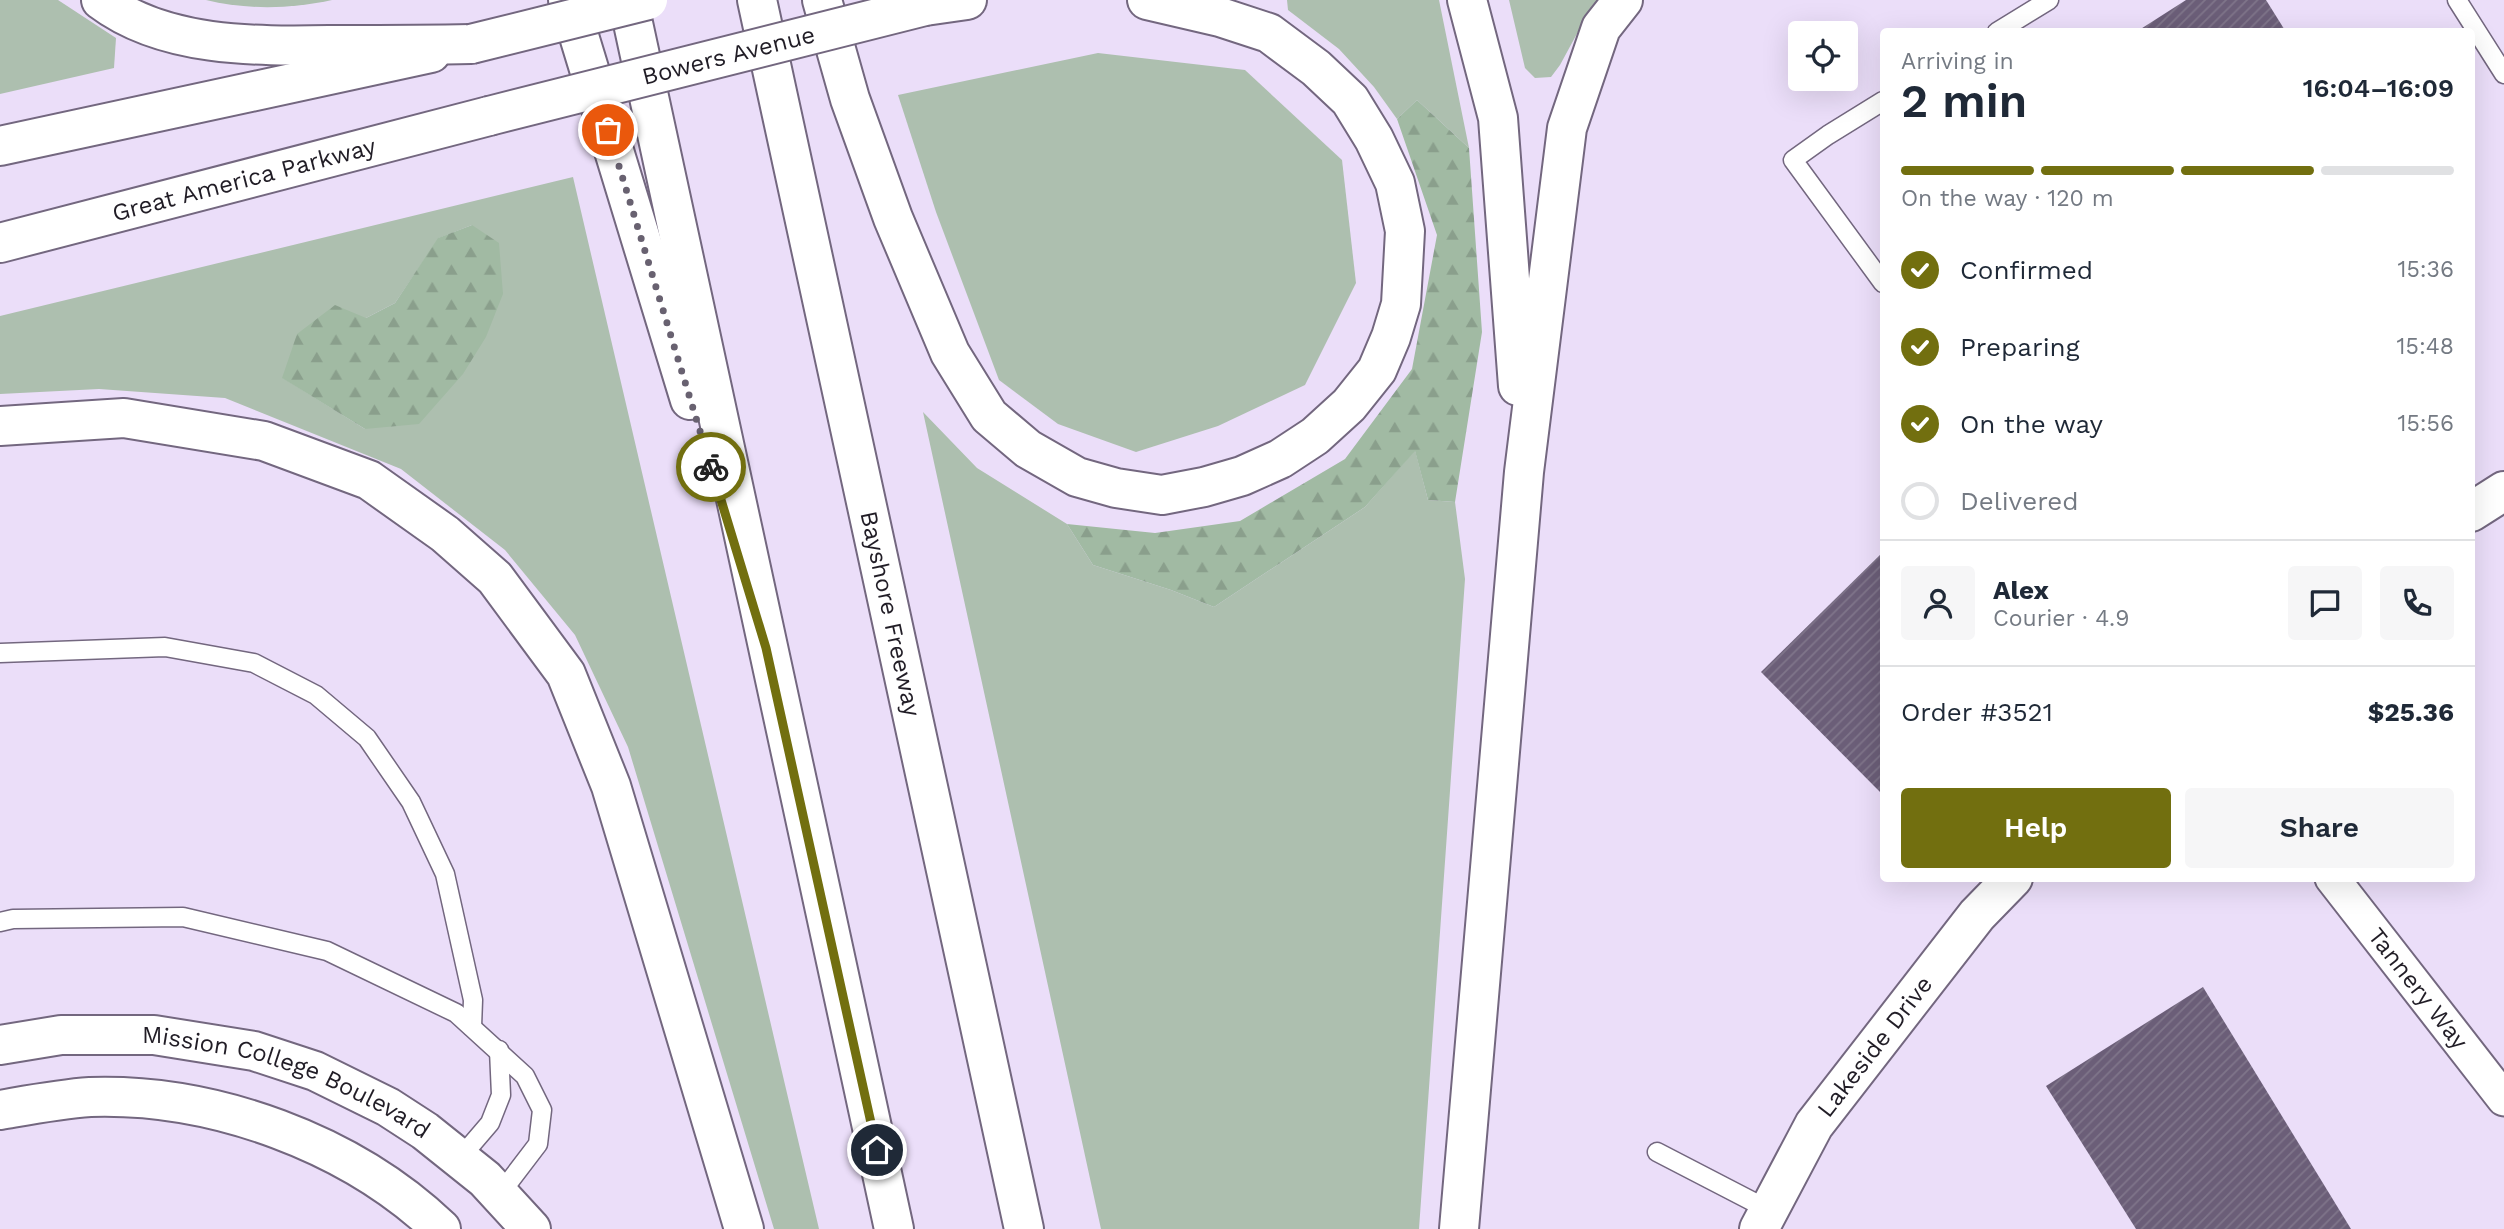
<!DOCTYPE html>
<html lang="en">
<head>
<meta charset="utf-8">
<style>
	body { margin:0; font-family:"Work Sans",sans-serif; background:#f6f6f7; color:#1f2937; height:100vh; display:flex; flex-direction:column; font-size:26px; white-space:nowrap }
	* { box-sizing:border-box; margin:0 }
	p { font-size:23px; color:#747a83 }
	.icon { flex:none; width:38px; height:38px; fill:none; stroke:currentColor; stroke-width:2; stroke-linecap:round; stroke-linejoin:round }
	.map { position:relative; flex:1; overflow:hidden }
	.panel { position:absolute; left:1880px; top:28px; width:595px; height:854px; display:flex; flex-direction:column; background:#fff; border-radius:7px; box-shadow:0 7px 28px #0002 }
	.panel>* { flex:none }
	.tools { position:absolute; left:1788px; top:21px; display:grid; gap:14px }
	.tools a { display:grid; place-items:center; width:70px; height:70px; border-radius:7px; background:#fff; box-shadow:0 7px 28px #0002; font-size:35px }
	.pin { position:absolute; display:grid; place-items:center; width:60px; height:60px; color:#fff; margin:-30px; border:4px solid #fff; border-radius:50%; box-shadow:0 2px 7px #0007 }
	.courier { position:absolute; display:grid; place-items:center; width:70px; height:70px; margin:-35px; border:5px solid #726f0f; border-radius:50%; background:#fff; color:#222; box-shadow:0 2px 9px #0007 }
	.head em { font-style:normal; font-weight:600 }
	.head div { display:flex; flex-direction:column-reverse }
	.head { display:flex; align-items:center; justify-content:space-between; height:119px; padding:0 21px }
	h1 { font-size:46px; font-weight:600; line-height:52px }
	.bar { display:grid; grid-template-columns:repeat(4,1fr); gap:10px 7px; align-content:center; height:84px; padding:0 21px }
	.bar i { height:9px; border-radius:5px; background:#e0e1e3 }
	.bar .on { background:#726f0f }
	.bar p { grid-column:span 4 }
	.line { display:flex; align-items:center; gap:18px; padding:0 21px; border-top:2px solid #e0e1e3 }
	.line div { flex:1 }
	.round { display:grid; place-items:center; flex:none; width:74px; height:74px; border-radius:7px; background:#f6f6f7 }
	ol { padding:0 21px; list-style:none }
	li { display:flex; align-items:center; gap:21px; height:77px }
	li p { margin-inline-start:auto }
	li .icon { padding:7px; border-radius:50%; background:#726f0f; color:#fff; stroke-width:4 }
	li:last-child { color:#747a83 }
	li i { width:38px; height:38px; border:4px solid #e0e1e3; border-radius:50% }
	.cta { display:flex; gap:14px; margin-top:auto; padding:14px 21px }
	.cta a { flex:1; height:80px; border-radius:7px; background:#726f0f; color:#fff; font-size:28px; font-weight:600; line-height:80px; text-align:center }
	.cta a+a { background:#f6f6f7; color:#1f2937 }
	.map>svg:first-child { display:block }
</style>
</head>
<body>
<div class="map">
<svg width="2504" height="1229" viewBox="0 0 2504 1229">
	<defs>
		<pattern id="forest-firs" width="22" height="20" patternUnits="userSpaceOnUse" patternTransform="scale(1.75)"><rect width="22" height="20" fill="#a1baa3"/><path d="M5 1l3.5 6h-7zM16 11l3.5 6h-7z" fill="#8a9f8c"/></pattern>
		<pattern id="building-hatch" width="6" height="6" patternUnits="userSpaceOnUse" patternTransform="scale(1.75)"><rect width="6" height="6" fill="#6b5e78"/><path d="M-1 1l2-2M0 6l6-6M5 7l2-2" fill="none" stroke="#7f758a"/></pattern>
	</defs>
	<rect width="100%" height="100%" fill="#ebdef9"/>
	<g fill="#adbfaf" fill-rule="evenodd">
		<path d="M 0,0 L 58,0 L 116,38 L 114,68 L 0,94 Z"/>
		<path d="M 206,0 L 332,0 C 291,9 247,10 206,0 Z"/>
		<path d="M 1287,0 L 1439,0 L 1469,148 L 1417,100 L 1397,119 L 1374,87 L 1339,49 L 1288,10 Z"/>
		<path d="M 1509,0 L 1601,0 L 1579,30 L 1560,65 L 1551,77 L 1535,78 L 1525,68 Z"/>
		<path d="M 1098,53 L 1245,70 L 1342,160 L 1356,283 L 1305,385 L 1218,426 L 1136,452 L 1058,424 L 999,380 L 936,212 L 898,95 Z"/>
		<path d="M 573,177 L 786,1089 L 819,1229 L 774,1229 L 628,747 L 575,635 L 505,550 L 401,469 L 225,398 L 99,389 L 0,394 L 0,316 ZM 472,225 L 365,429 L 283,378 L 366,318 L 395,303 L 439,238 Z"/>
		<path d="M 923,412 L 977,468 L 1067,524 L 1093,565 L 1171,590 L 1214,607 L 1365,507 L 1415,450 L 1428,500 L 1455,502 L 1465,579 L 1419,1229 L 1101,1229 Z"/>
	</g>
	<g fill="url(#forest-firs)">
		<path d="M 1417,100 L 1469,148 L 1482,332 L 1455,502 L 1428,500 L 1415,451 L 1365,507 L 1214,607 L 1171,590 L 1093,565 L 1067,524 L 1155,533 L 1240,521 L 1345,459 L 1412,369 L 1437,235 L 1397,119 Z"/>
		<path d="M 472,225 L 499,243 L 503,294 L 486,337 L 463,374 L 419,424 L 365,429 L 282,378 L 297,334 L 335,305 L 366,318 L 395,303 L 438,238 Z"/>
	</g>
	<g fill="url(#building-hatch)">
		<path d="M 2186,0 L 2266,0 L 2286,32 L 2136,32 Z"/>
		<path d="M 1883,552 L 1883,795 L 1761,672 Z"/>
		<path d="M 2203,987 L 2351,1229 L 2136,1229 L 2046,1086 Z"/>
	</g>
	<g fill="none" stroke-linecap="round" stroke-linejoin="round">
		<g stroke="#73677f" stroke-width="21">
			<g id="service">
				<path d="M 2457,0 L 2504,74"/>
				<path d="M 1997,32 L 2049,0"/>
				<path d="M 1883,101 L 1828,135 L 1793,160 L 1883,283"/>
				<path d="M 0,653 L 165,647 L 254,663 L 316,695 L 367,738 L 411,802 L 445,874 L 473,1000 L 472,1027"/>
				<path d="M 0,922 L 13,919 L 183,917 L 327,951 L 456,1013 L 525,1076 L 542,1110 L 538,1144 L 500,1194"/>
				<path d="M 1657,1152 L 1769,1210"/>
				<path d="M 460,1158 L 490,1123 L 501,1095 L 499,1050"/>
			</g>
		</g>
		<g stroke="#73677f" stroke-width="37">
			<g id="minor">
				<path id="s1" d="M 2332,878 L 2504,1099"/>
			</g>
		</g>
		<g stroke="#73677f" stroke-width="42">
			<g id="tertiary">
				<path d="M 2471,512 L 2504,491"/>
				<path id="s2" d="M 0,1045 L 61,1035 L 154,1035 L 254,1051 L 315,1071 L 388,1107 L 425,1131 L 485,1179 L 531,1229"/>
				<path d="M 0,1110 C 29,1105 60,1099 90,1097 C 214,1093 351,1143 441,1229"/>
				<path id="s3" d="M 1759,1229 L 1814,1125 L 1977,915 L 2013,878"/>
			</g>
		</g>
		<g stroke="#73677f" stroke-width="42">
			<g id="primary">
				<path d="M 925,6 L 967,0"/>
				<path d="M 0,146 L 431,53"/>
				<path id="s4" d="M 0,243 L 489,116"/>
			</g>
		</g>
		<g stroke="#73677f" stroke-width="42">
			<g id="motorway">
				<path d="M 101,0 C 166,49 260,46 337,45 C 382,45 426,45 471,44"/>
				<path d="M 568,0 L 690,400"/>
				<path d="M 628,0 L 894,1229"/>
				<path id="s5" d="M 757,0 L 1024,1229"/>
				<path d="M 822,0 L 850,99 L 893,218 L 950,353 L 989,416 L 1028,449 L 1077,477 L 1116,488 L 1162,495 L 1204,487 L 1242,476 L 1280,459 L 1315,436 L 1349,405 L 1377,370 L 1391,337 L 1401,304 L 1405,231 L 1395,183 L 1374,139 L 1350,100 L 1316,68 L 1269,33 L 1220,17 L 1147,0"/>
				<path d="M 1467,0 L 1498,118 L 1518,386"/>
				<path d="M 0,426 L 124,418 L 264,441 L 369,480 L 445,534 L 495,578 L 566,674 L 611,786 L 744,1229"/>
				<path d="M 1459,1229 L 1524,472 L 1567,128 L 1601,28 L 1623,0"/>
			</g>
		</g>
		<use href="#service" stroke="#fff" stroke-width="18"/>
		<use href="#minor" stroke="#fff" stroke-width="33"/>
		<use href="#tertiary" stroke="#fff" stroke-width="38"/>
		<use href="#primary" stroke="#fff" stroke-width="38"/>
		<use href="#motorway" stroke="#fff" stroke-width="38"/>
		<g stroke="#73677f" stroke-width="42" stroke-linecap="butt">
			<g id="primary-bridge">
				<path d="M 471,44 L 648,0"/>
				<path id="s6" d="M 489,116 L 925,6"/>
			</g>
		</g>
		<use href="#primary-bridge" stroke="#fff" stroke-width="38"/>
	</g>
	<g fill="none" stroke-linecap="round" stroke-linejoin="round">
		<path stroke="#686170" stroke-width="7" stroke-dasharray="0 12.6" d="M 608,130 L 711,467"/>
		<path stroke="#726f0f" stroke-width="9" d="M 711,467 L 766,648 L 877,1150"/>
	</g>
	<g text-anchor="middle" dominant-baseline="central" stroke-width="7" stroke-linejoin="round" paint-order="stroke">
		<g font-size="24" fill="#211d26" stroke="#ebdef9">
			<text stroke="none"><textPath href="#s6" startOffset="247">Bowers Avenue</textPath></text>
			<text stroke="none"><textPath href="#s4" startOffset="252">Great America Parkway</textPath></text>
			<text stroke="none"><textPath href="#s5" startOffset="628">Bayshore Freeway</textPath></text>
			<text stroke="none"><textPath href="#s1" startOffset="140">Tannery Way</textPath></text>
			<text stroke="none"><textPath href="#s3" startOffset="217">Lakeside Drive</textPath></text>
			<text stroke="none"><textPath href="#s2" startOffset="296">Mission College Boulevard</textPath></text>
		</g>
	</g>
</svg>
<div class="tools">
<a><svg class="icon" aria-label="locate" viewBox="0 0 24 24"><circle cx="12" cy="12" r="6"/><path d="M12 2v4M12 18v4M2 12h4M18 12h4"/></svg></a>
</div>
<div class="pin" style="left:608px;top:130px;background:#ea580c"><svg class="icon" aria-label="bag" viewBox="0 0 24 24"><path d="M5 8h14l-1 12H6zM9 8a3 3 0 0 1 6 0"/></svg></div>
<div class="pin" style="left:877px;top:1150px;background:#1f2937"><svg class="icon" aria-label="home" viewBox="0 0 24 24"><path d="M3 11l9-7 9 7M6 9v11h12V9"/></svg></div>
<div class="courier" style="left:711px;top:467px"><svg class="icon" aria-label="bike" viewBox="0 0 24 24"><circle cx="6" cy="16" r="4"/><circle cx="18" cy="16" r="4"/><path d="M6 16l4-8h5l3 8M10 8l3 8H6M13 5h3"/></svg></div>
<section class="panel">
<div class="head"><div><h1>2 min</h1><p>Arriving in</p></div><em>16:04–16:09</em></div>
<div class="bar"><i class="on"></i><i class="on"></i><i class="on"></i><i></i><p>On the way · 120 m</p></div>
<ol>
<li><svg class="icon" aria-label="check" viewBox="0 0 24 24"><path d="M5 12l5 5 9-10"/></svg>Confirmed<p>15:36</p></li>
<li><svg class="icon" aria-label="check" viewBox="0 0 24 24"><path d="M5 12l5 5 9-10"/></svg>Preparing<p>15:48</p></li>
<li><svg class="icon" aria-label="check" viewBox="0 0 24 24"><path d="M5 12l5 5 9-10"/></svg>On the way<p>15:56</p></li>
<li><i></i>Delivered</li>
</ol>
<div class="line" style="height:126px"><a class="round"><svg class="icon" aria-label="person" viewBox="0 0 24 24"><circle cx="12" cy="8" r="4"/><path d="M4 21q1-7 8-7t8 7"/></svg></a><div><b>Alex</b><p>Courier · 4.9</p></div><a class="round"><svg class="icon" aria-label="chat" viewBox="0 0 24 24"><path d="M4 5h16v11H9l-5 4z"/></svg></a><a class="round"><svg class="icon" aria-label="phone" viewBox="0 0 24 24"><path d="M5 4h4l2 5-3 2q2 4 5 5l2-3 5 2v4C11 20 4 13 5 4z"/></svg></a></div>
<div class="line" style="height:91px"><div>Order #3521</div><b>$25.36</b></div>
<div class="cta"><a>Help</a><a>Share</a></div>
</section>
</div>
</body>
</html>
